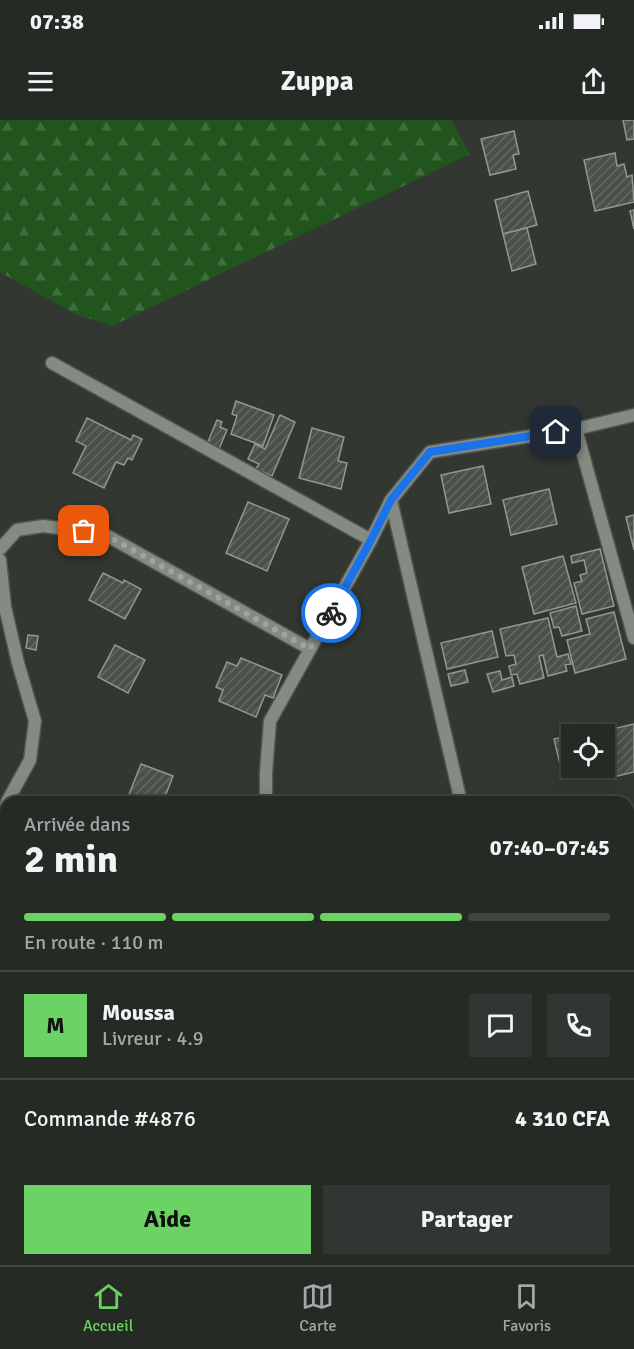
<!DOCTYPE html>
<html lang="fr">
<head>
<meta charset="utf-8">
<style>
	body { margin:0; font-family:Signika,sans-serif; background:#323632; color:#f1f3f6; height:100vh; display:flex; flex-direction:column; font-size:22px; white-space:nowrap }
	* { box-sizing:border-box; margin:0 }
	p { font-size:20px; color:#a4a7a7 }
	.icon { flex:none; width:33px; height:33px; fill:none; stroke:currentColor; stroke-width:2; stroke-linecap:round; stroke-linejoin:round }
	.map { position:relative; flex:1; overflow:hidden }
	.details { position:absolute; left:0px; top:676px; width:634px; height:470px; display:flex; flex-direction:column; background:#262a25; border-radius:18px 18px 0 0; box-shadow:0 3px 15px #0003,0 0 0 2px #424642 }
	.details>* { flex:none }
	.buttons { position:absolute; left:561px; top:604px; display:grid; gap:12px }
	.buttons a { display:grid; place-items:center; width:54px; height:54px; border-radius:0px; background:#262a25; box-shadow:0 3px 15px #0003,0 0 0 2px #424642; font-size:30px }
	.pin { position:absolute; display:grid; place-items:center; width:51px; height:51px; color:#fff; margin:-26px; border-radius:12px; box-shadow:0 3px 9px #0006 }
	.courier { position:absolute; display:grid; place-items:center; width:60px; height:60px; margin:-30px; border:4px solid #1a73e8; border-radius:50%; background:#fff; color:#222; box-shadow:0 2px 8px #0007 }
	.summary em { font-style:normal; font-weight:700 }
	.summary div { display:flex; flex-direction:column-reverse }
	.summary { display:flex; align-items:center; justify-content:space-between; height:102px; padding:0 24px }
	h1 { font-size:39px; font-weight:700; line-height:45px }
	.bar { display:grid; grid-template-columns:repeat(4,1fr); gap:9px 6px; align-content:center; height:72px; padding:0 24px }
	.bar i { height:8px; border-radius:4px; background:#424642 }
	.bar .selected { background:#6bd363 }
	.bar p { grid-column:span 4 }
	.line { display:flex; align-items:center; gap:15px; padding:0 24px; border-top:2px solid #424642 }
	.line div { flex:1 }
	.round { display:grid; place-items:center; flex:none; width:63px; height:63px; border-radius:0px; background:#323632 }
	.action { display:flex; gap:12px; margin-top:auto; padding:12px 24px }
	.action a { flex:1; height:69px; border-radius:0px; background:#6bd363; color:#111; font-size:24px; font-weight:700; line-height:69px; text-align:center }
	.action a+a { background:#323632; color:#f1f3f6 }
	.status { display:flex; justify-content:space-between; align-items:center; height:42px; padding:0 30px; background:#262a25; direction:ltr }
	.status svg { height:16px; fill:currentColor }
	header { display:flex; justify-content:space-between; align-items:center; height:78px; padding:0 24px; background:#262a25; font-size:27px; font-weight:700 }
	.tabs { display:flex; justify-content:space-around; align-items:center; height:84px; border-top:2px solid #424642; background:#262a25; font-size:16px; color:#a4a7a7 }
	.tabs a { display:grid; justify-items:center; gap:3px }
	.tabs .selected { color:#6bd363 }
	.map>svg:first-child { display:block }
</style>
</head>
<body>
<div class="status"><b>07:38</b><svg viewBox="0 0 49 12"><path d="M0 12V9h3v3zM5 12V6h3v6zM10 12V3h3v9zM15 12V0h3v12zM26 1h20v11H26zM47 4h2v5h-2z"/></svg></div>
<header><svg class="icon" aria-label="menu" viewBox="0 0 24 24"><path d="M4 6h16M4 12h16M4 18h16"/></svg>Zuppa<svg class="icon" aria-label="share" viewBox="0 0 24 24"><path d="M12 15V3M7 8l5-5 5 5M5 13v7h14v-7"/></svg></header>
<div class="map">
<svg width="634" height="1145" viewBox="0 0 634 1145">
	<defs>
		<pattern id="forest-firs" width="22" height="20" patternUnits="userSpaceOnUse" patternTransform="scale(1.5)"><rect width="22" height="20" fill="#21551d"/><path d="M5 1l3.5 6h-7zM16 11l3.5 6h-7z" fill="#416d3d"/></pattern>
		<pattern id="building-hatch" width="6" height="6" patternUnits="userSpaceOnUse" patternTransform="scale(1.5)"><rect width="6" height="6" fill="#4a5149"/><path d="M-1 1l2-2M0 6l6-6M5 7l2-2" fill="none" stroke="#646a63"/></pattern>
	</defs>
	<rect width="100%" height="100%" fill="#323831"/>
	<path fill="url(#forest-firs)" d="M 0,0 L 451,0 L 470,34 L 112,206 L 75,194 L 0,152 Z"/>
	<g fill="url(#building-hatch)" stroke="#909890" stroke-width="1.5">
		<path d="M 623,0 L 634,0 L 634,19 L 627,20 Z"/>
		<path d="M 514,11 L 519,34 L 513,35 L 516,49 L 490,55 L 481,19 Z"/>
		<path d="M 615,33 L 617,46 L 624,44 L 627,57 L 632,55 L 634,82 L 595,91 L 584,40 Z"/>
		<path d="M 528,71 L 537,105 L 503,114 L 495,80 Z"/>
		<path d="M 634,90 L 634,109 L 630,91 Z"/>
		<path d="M 527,108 L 536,144 L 512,151 L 503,114 Z"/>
		<path d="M 236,281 L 274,295 L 263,326 L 231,314 L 237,296 L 232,294 Z"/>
		<path d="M 280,295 L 295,302 L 272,356 L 256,349 L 259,344 L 248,339 L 255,324 L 265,329 Z"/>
		<path d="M 87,298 L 131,320 L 133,315 L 142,319 L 132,340 L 128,338 L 124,345 L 116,342 L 104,368 L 73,353 L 86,326 L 76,321 Z"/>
		<path d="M 217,300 L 222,302 L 220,307 L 227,310 L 219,329 L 207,324 Z"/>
		<path d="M 312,308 L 344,317 L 338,341 L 347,343 L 341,369 L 299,358 Z"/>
		<path d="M 483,346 L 491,384 L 449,393 L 441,355 Z"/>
		<path d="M 549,369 L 557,404 L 511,415 L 503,380 Z"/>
		<path d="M 248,382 L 289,399 L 267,451 L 226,433 Z"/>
		<path d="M 634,395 L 634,430 L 626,397 Z"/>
		<path d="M 600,429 L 614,486 L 582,494 L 574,463 L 582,461 L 580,455 L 587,453 L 584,440 L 572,443 L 571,436 Z"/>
		<path d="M 563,436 L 576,483 L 534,494 L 522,447 Z"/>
		<path d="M 103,453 L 123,463 L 124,460 L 141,469 L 125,499 L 89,480 Z"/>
		<path d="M 576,486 L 582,511 L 562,516 L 559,507 L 554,508 L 550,493 Z"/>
		<path d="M 614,492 L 626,539 L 575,553 L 567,520 L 590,514 L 586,499 Z"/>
		<path d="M 548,498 L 557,537 L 568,534 L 571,544 L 565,545 L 567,551 L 548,556 L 543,535 L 539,536 L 544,558 L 520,564 L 517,554 L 511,555 L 509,546 L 516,544 L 514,535 L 506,536 L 500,509 Z"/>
		<path d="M 492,511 L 498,537 L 447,549 L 441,523 Z"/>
		<path d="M 28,515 L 38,516 L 36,530 L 26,528 Z"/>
		<path d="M 115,525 L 145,540 L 128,573 L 98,557 Z"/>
		<path d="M 241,538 L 282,555 L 273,578 L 265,575 L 256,597 L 219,581 L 223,570 L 216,567 L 227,542 L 237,546 Z"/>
		<path d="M 465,550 L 468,562 L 451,566 L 448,554 Z"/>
		<path d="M 500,551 L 502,560 L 512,557 L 514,566 L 493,572 L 487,554 Z"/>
		<path d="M 634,604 L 634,652 L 605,659 L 603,648 L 604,648 L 604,615 L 595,615 L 595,613 Z"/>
		<path d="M 590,611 L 591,615 L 572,615 L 572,648 L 598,648 L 563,657 L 554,619 Z"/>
		<path d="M 141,644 L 173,656 L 163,682 L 126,682 Z"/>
		<path d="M 634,1027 L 634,1071 L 628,1072 L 628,1028 Z"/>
		<path d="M 186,1140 L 226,1140 L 228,1145 L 182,1145 L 181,1141 Z"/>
		<path d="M 420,1140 L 476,1140 L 477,1145 L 422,1145 Z"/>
		<path d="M 481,1140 L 520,1140 L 521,1145 L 483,1145 Z"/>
	</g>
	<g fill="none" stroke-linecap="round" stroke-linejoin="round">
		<g stroke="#50554f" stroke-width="15">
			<g id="minor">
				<path d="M 52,243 L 371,420"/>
				<path d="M 576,309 L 634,518"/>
				<path d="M 391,380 L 461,682"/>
				<path d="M 0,429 L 17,410 L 43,406 L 104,414 L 310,529"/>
				<path d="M 0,440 L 5,487 L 18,543 L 35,601 L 30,640 L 7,682"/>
				<path d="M 266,682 L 266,653 L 270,601 L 371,420 L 391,380 L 430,332 L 576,309 L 634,295"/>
				<path d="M 0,696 L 6,685"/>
			</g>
		</g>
		<use href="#minor" stroke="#838b82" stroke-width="12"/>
	</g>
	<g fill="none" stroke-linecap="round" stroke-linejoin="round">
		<path stroke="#9fa49e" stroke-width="6" stroke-dasharray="0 10.8" d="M 84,411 L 104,414 L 310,529 L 331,493"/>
		<path stroke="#1a73e8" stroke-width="8" d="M 331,493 L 371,420 L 391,380 L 430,332 L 556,312"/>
	</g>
</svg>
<div class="buttons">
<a><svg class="icon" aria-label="locate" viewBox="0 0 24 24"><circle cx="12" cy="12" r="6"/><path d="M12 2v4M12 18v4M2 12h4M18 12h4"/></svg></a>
</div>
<div class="pin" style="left:84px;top:411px;background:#ea580c"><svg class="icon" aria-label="bag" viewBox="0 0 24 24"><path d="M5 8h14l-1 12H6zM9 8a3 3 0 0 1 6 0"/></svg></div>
<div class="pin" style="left:556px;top:312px;background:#1f2937"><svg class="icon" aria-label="home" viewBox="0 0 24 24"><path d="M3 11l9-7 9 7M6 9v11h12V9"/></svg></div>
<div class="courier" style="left:331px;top:493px"><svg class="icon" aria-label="bike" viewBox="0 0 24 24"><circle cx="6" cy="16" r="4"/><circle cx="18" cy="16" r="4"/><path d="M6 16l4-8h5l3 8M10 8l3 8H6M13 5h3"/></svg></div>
<section class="details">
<div class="summary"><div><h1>2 min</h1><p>Arrivée dans</p></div><em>07:40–07:45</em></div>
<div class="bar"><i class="selected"></i><i class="selected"></i><i class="selected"></i><i></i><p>En route · 110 m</p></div>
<div class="line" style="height:108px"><b class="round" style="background:#6bd363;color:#111">M</b><div><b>Moussa</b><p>Livreur · 4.9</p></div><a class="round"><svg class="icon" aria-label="chat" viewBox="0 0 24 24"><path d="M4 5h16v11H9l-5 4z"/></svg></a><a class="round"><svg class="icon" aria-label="phone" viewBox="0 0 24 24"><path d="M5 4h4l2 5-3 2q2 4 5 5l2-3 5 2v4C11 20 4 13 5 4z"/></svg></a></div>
<div class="line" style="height:78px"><div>Commande #4876</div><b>4 310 CFA</b></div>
<div class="action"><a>Aide</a><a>Partager</a></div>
</section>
</div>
<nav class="tabs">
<a class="selected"><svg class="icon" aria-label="home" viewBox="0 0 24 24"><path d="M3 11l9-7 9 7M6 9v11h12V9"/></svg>Accueil</a>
<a><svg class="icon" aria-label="map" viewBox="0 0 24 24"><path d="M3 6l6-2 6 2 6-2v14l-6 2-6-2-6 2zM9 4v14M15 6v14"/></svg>Carte</a>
<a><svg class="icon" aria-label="saved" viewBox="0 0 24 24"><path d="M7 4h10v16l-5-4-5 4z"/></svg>Favoris</a>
</nav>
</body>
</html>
